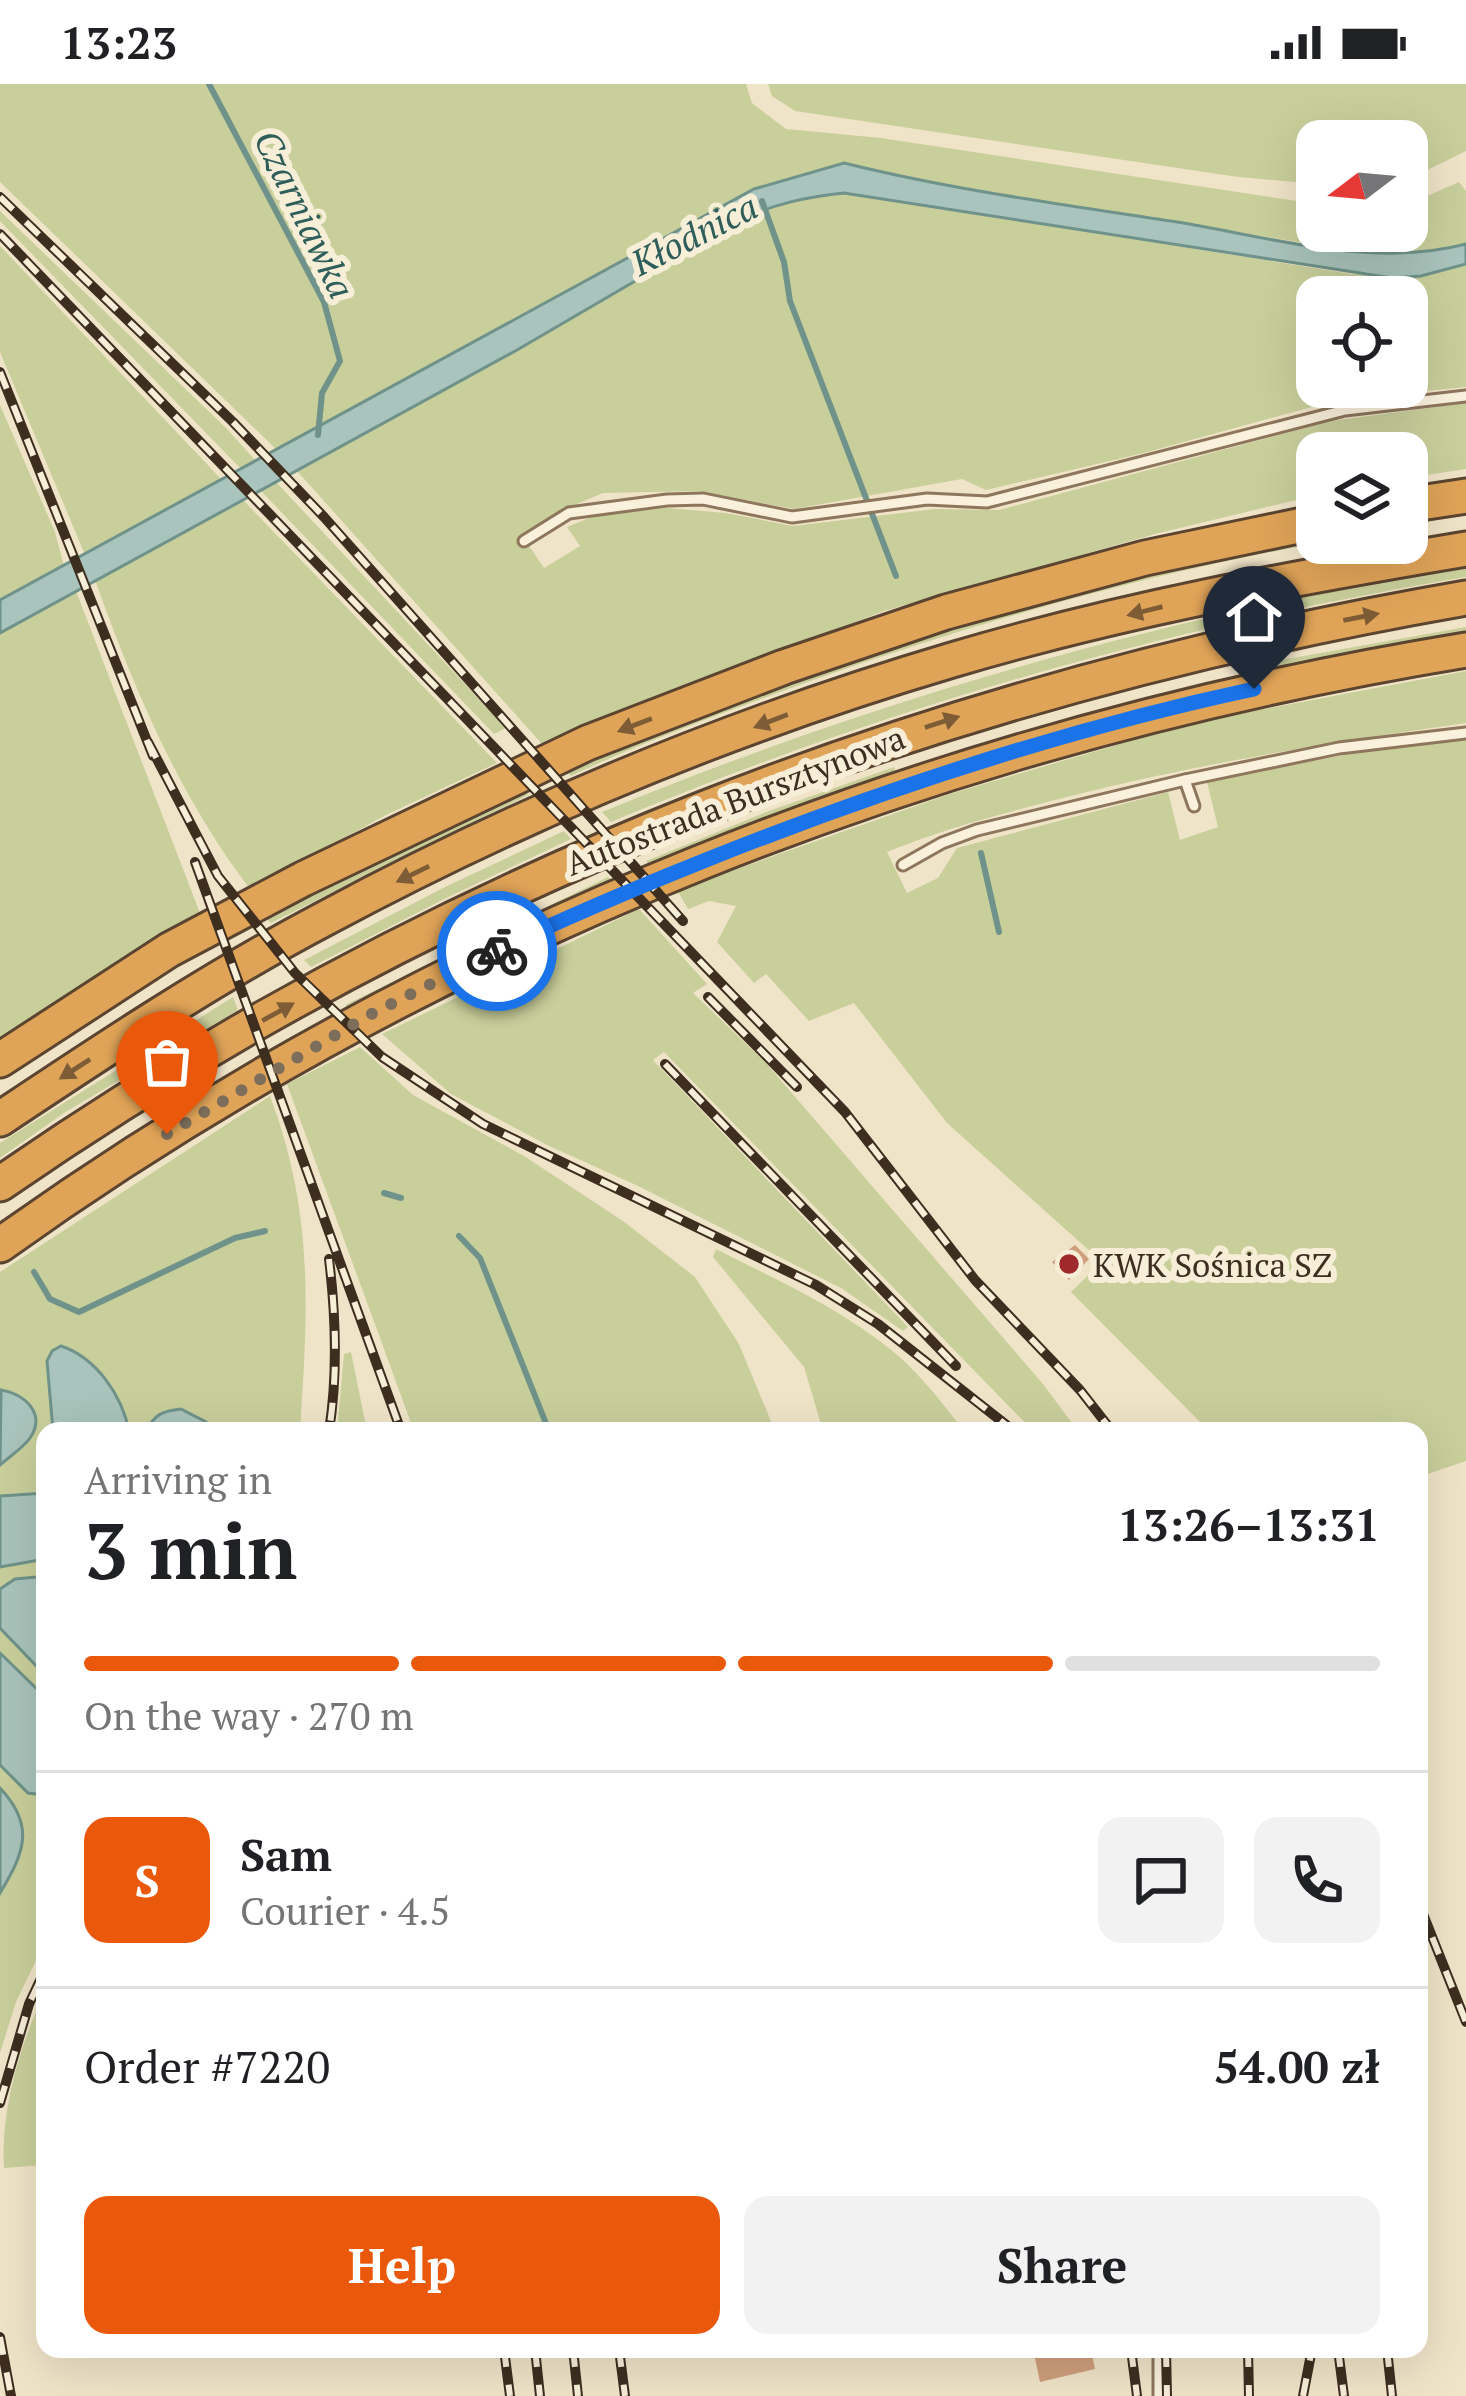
<!DOCTYPE html>
<html lang="en">
<head>
<meta charset="utf-8">
<style>
	body { margin:0; font-family:"PT Serif",serif; background:#f2f2f2; color:#202124; height:100vh; display:flex; flex-direction:column; font-size:45px; white-space:nowrap }
	* { box-sizing:border-box; margin:0 }
	p { font-size:39px; color:#757577 }
	.icon { flex:none; width:66px; height:66px; fill:none; stroke:currentColor; stroke-width:2; stroke-linecap:round; stroke-linejoin:round }
	.map { position:relative; flex:1; overflow:hidden }
	.side { position:absolute; left:36px; top:1338px; width:1392px; height:936px; display:flex; flex-direction:column; background:#fff; border-radius:24px; box-shadow:0 12px 48px #0002 }
	.side>* { flex:none }
	.needle { width:78px; rotate:254deg }
	.tools { position:absolute; left:1296px; top:36px; display:grid; gap:24px }
	.tools a { display:grid; place-items:center; width:132px; height:132px; border-radius:24px; background:#fff; box-shadow:0 12px 48px #0002; font-size:60px }
	.pin { position:absolute; display:grid; place-items:center; width:102px; height:102px; color:#fff; margin:-123px -51px; border-radius:50% 50% 50% 0; rotate:-45deg; box-shadow:0 0 12px #0007 }
	.pin .icon { rotate:45deg }
	.courier { position:absolute; display:grid; place-items:center; width:120px; height:120px; margin:-60px; border:9px solid #1a73e8; border-radius:50%; background:#fff; color:#222; box-shadow:0 3px 15px #0007 }
	.head em { font-style:normal; font-weight:700 }
	.head div { display:flex; flex-direction:column-reverse }
	.head { display:flex; align-items:center; justify-content:space-between; height:204px; padding:0 48px }
	h1 { font-size:78px; font-weight:700; line-height:90px }
	.bar { display:grid; grid-template-columns:repeat(4,1fr); gap:18px 12px; align-content:center; height:144px; padding:0 48px }
	.bar i { height:15px; border-radius:9px; background:#e0e0e0 }
	.bar .on { background:#ea580c }
	.bar p { grid-column:span 4 }
	.line { display:flex; align-items:center; gap:30px; padding:0 48px; border-top:3px solid #e0e0e0 }
	.line div { flex:1 }
	.round { display:grid; place-items:center; flex:none; width:126px; height:126px; border-radius:24px; background:#f2f2f2 }
	.primary-button { display:flex; gap:24px; margin-top:auto; padding:24px 48px }
	.primary-button a { flex:1; height:138px; border-radius:24px; background:#ea580c; color:#fff; font-size:48px; font-weight:700; line-height:138px; text-align:center }
	.primary-button a+a { background:#f2f2f2; color:#202124 }
	.status { display:flex; justify-content:space-between; align-items:center; height:84px; padding:0 60px; background:#fff; direction:ltr }
	.status svg { height:33px; fill:currentColor }
	.map>svg:first-child { display:block }
</style>
</head>
<body>
<div class="status"><b>13:23</b><svg viewBox="0 0 49 12"><path d="M0 12V9h3v3zM5 12V6h3v6zM10 12V3h3v9zM15 12V0h3v12zM26 1h20v11H26zM47 4h2v5h-2z"/></svg></div>
<div class="map">
<svg width="1466" height="2312" viewBox="0 0 1466 2312">
	<rect width="100%" height="100%" fill="#f0e4c8"/>
	<g fill="#c9cf9b" fill-rule="evenodd">
		<path d="M 0,0 L 746,0 L 752,19 L 786,45 L 881,54 L 1317,120 L 1317,147 L 1407,147 L 1407,121 L 1459,98 L 1466,107 L 1466,160 L 1424,169 L 1305,159 L 915,97 L 843,79 L 753,105 L 277,366 L 0,98 Z"/>
		<path d="M 768,0 L 1466,0 L 1466,67 L 1407,96 L 1407,57 L 1317,57 L 1317,100 L 1238,93 L 795,27 L 772,12 Z"/>
		<path d="M 844,109 L 1352,190 L 1421,192 L 1466,180 L 1466,303 L 1337,316 L 1144,369 L 986,406 L 962,395 L 794,425 L 697,407 L 603,409 L 556,429 L 523,453 L 544,484 L 580,462 L 567,443 L 594,432 L 667,424 L 726,429 L 793,442 L 935,425 L 999,426 L 1331,337 L 1466,319 L 1466,385 L 1407,394 L 1407,369 L 1317,369 L 1317,411 L 1155,450 L 884,527 L 542,660 L 297,387 L 738,137 L 766,123 ZM 1317,213 L 1407,213 L 1407,303 L 1317,303 Z"/>
		<path d="M 0,127 L 226,344 L 256,377 L 241,385 L 0,137 Z"/>
		<path d="M 0,162 L 222,396 L 85,471 L 0,268 Z"/>
		<path d="M 0,321 L 55,448 L 64,482 L 0,516 Z"/>
		<path d="M 276,398 L 506,644 L 494,650 L 261,407 Z"/>
		<path d="M 243,416 L 497,679 L 388,730 L 250,805 C 179,712 134,605 95,496 Z"/>
		<path d="M 1317,451 L 1319,459 C 1146,490 974,539 808,598 C 728,627 647,656 571,692 L 563,684 L 868,567 L 1138,491 Z"/>
		<path d="M 1466,482 L 1466,493 C 1172,542 886,623 611,738 L 602,728 C 882,613 1168,532 1466,482 Z"/>
		<path d="M 76,507 L 200,829 L 0,955 L 0,549 Z"/>
		<path d="M 1466,543 L 1466,552 L 1273,588 L 1265,579 Z"/>
		<path d="M 1466,587 L 1466,639 C 1332,658 1202,679 1071,712 C 1009,728 946,744 887,768 L 907,809 L 938,794 L 957,764 L 1168,708 L 1180,756 L 1218,743 L 1207,698 L 1348,670 L 1466,654 L 1466,1377 L 1419,1393 L 1419,1347 L 1209,1347 L 1071,1208 L 1102,1178 L 947,1039 L 854,919 L 809,937 L 766,890 L 754,899 L 717,858 L 736,822 L 709,817 L 688,825 L 677,806 L 950,710 L 1195,638 Z"/>
		<path d="M 894,683 L 896,691 L 653,784 L 646,777 L 769,727 Z"/>
		<path d="M 521,703 L 528,711 L 271,839 L 265,833 Z"/>
		<path d="M 564,747 L 571,755 L 452,811 L 311,883 L 304,876 L 447,802 Z"/>
		<path d="M 608,793 L 614,799 L 352,927 L 345,921 Z"/>
		<path d="M 639,825 L 707,900 L 693,909 L 765,978 L 1043,1300 L 1078,1347 L 1033,1347 L 664,968 L 653,976 L 908,1243 L 903,1247 L 841,1204 L 636,1101 L 549,1062 L 451,1010 L 382,950 Z"/>
		<path d="M 233,913 L 238,926 L 64,1029 L 0,1074 L 0,1059 Z"/>
		<path d="M 360,963 L 413,1011 L 524,1072 L 623,1137 L 695,1193 L 739,1260 L 775,1347 L 414,1347 L 287,1000 Z"/>
		<path d="M 270,1012 C 314,1129 308,1224 300,1347 L 45,1347 L 45,1858 L 16,1918 L 0,1969 L 0,1188 Z"/>
		<path d="M 716,1165 C 777,1196 842,1225 895,1269 C 922,1292 943,1320 964,1347 L 823,1347 L 804,1283 L 713,1173 Z"/>
		<path d="M 351,1268 L 367,1347 L 337,1347 L 344,1270 Z"/>
		<path d="M 45,1906 L 45,2081 L 4,2084 C 0,2024 21,1960 45,1906 Z"/>
	</g>
	<g fill="#a9c4bc" stroke="#6f938a" stroke-width="3">
		<path d="M 844,79 C 953,106 1065,121 1177,138 C 1269,153 1374,185 1466,160 L 1466,180 L 1421,192 L 1392,194 L 844,109 C 806,113 773,120 738,137 L 517,266 L 0,549 L 0,516 L 754,105 Z"/>
		<path d="M 61,1262 C 97,1274 122,1312 129,1347 L 53,1347 L 47,1277 L 52,1267 Z"/>
		<path d="M 1,1306 C 23,1309 47,1329 30,1354 C 23,1364 9,1373 0,1381 Z"/>
		<path d="M 181,1325 L 206,1338 L 213,1347 L 147,1347 C 154,1330 163,1327 181,1325 Z"/>
		<path d="M 45,1409 L 45,1475 L 0,1483 L 0,1412 Z"/>
		<path d="M 37,1493 L 45,1496 L 45,1591 L 0,1544 L 0,1505 L 15,1495 Z"/>
		<path d="M 0,1569 L 45,1613 L 45,1711 L 28,1709 L 0,1681 Z"/>
		<path d="M 0,1704 C 36,1742 24,1769 0,1809 Z"/>
	</g>
	<g fill="none" stroke-linecap="round" stroke-linejoin="round">
		<g stroke="#6f938a" stroke-width="6">
			<path d="M 209,0 L 324,218 L 340,277 L 322,309 L 318,351"/>
			<path d="M 762,117 L 784,178 L 790,217 L 896,492"/>
			<path d="M 981,769 L 999,848"/>
			<path d="M 384,1109 L 401,1114"/>
			<path d="M 459,1152 L 480,1174 L 549,1347"/>
			<path d="M 34,1188 L 50,1215 L 79,1228 L 235,1154 L 265,1147"/>
		</g>
	</g>
	<g fill="#cf9f7d">
		<path d="M 1075,1161 L 1089,1175 L 1069,1196 L 1052,1178 Z"/>
		<path d="M 1033,2265 L 1091,2265 L 1095,2285 L 1040,2298 Z"/>
	</g>
	<g fill="none" stroke-linecap="round" stroke-linejoin="round">
		<g stroke="#8d765c" stroke-width="15">
			<g id="service">
				<path d="M 524,457 L 569,429 L 667,416 L 703,415 L 792,433 L 927,415 L 987,418 L 1345,326 L 1466,312"/>
				<path d="M 1185,696 L 1194,722"/>
				<path d="M 903,781 L 942,759 L 977,746 L 1185,696 L 1339,664 L 1466,649"/>
				<path d="M 1159,2265 L 1159,2312"/>
			</g>
		</g>
		<g stroke="#5b4430" stroke-width="39">
			<g id="motorway">
				<path d="M 1407,421 L 1466,412"/>
				<path d="M 0,976 L 169,866 L 303,795 L 587,659 L 784,583 L 946,528 L 1145,474 L 1317,438"/>
				<path d="M 0,1035 C 105,965 212,894 324,835 C 523,728 736,640 952,576 C 1120,526 1293,494 1466,465"/>
				<path d="M 0,1100 C 444,792 935,606 1466,514"/>
				<path d="M 0,1161 C 434,850 941,652 1466,566"/>
			</g>
		</g>
		<use href="#service" stroke="#faf1dc" stroke-width="9"/>
		<use href="#motorway" stroke="#e0a458" stroke-width="33"/>
		<g stroke="#3d2e20" stroke-width="10">
			<g id="rail">
				<path d="M 0,113 L 233,338 L 324,433 L 683,837"/>
				<path d="M 0,150 L 845,1028 L 975,1196 L 1080,1306 L 1112,1347"/>
				<path d="M 0,288 L 153,672"/>
				<path d="M 148,658 L 218,792 L 295,889 L 382,973 L 483,1040 L 816,1201 L 878,1240 L 1014,1347"/>
				<path d="M 195,778 L 401,1347"/>
				<path d="M 708,913 L 797,1003"/>
				<path d="M 665,980 L 956,1282"/>
				<path d="M 329,1175 C 336,1233 338,1290 329,1347"/>
				<path d="M 1419,1820 L 1466,1938"/>
				<path d="M 0,2019 L 29,1920 L 45,1886"/>
				<path d="M 0,2253 L 11,2312"/>
				<path d="M 504,2265 L 510,2312"/>
				<path d="M 535,2265 L 540,2312"/>
				<path d="M 573,2265 L 578,2312"/>
				<path d="M 619,2265 L 625,2312"/>
				<path d="M 1131,2265 L 1137,2312"/>
				<path d="M 1166,2265 L 1167,2312"/>
				<path d="M 1248,2265 L 1249,2312"/>
				<path d="M 1338,2265 L 1344,2312"/>
				<path d="M 1387,2265 L 1392,2312"/>
				<path d="M 1303,2312 L 1312,2265"/>
			</g>
		</g>
		<use href="#rail" stroke="#f7eed8" stroke-width="6" stroke-dasharray="18" stroke-linecap="butt"/>
	</g>
	<defs><path id="oneway-solid" d="M-6-.8H1V-3.2L6.5 0L1 3.2V.8H-6Z" transform="scale(3)"/></defs>
	<g fill="#7e5d36">
		<use href="#oneway-solid" transform="translate(1145 527) rotate(166)"/>
		<use href="#oneway-solid" transform="translate(1361 533) rotate(-11)"/>
		<use href="#oneway-solid" transform="translate(771 637) rotate(159)"/>
		<use href="#oneway-solid" transform="translate(942 638) rotate(-18)"/>
		<use href="#oneway-solid" transform="translate(635 641) rotate(159)"/>
		<use href="#oneway-solid" transform="translate(413 790) rotate(154)"/>
		<use href="#oneway-solid" transform="translate(278 928) rotate(-29)"/>
		<use href="#oneway-solid" transform="translate(75 985) rotate(147)"/>
	</g>
	<g fill="none" stroke-linecap="round" stroke-linejoin="round">
		<path stroke="#7c6e5b" stroke-width="12" stroke-dasharray="0 21.6" d="M 167,1050 L 373,929 L 497,867"/>
		<path stroke="#1a73e8" stroke-width="15" d="M 497,867 C 565,833 636,804 706,776 C 884,705 1067,645 1254,605"/>
	</g>
	<circle fill="#9e2a2b" stroke="#f7eed8" stroke-width="4.5" cx="1069" cy="1180" r="12"/>
	<g text-anchor="middle" dominant-baseline="central" stroke-width="12" stroke-linejoin="round" paint-order="stroke">
		<g font-size="33" fill="#3d2e20" stroke="#f7eed8">
			<text transform="translate(735 716) rotate(-21)">Autostrada Bursztynowa</text>
		</g>
		<g font-size="33" fill="#3d2e20" stroke="#f7eed8" text-anchor="start">
			<text x="1093" y="1180">KWK Sośnica SZ</text>
		</g>
		<g font-size="36" font-style="italic" fill="#2f5d5a" stroke="#f7eed8">
			<text transform="translate(305 130) rotate(64)">Czarniawka</text>
			<text transform="translate(694 150) rotate(-27)">Kłodnica</text>
		</g>
	</g>
</svg>
<div class="tools">
<a><svg class="needle" viewBox="-14 -14 28 28"><path d="M0-13l5 13h-10z" fill="#e53935"/><path d="M0 13l5-13h-10z" fill="#757577"/></svg></a>
<a><svg class="icon" aria-label="locate" viewBox="0 0 24 24"><circle cx="12" cy="12" r="6"/><path d="M12 2v4M12 18v4M2 12h4M18 12h4"/></svg></a>
<a><svg class="icon" aria-label="layers" viewBox="0 0 24 24"><path d="M12 4l9 5-9 5-9-5zM3 14l9 5 9-5"/></svg></a>
</div>
<div class="pin" style="left:167px;top:1050px;background:#ea580c"><svg class="icon" aria-label="bag" viewBox="0 0 24 24"><path d="M5 8h14l-1 12H6zM9 8a3 3 0 0 1 6 0"/></svg></div>
<div class="pin" style="left:1254px;top:605px;background:#1f2937"><svg class="icon" aria-label="home" viewBox="0 0 24 24"><path d="M3 11l9-7 9 7M6 9v11h12V9"/></svg></div>
<div class="courier" style="left:497px;top:867px"><svg class="icon" aria-label="bike" viewBox="0 0 24 24"><circle cx="6" cy="16" r="4"/><circle cx="18" cy="16" r="4"/><path d="M6 16l4-8h5l3 8M10 8l3 8H6M13 5h3"/></svg></div>
<section class="side">
<div class="head"><div><h1>3 min</h1><p>Arriving in</p></div><em>13:26–13:31</em></div>
<div class="bar"><i class="on"></i><i class="on"></i><i class="on"></i><i></i><p>On the way · 270 m</p></div>
<div class="line" style="height:216px"><b class="round" style="background:#ea580c;color:#fff">S</b><div><b>Sam</b><p>Courier · 4.5</p></div><a class="round"><svg class="icon" aria-label="chat" viewBox="0 0 24 24"><path d="M4 5h16v11H9l-5 4z"/></svg></a><a class="round"><svg class="icon" aria-label="phone" viewBox="0 0 24 24"><path d="M5 4h4l2 5-3 2q2 4 5 5l2-3 5 2v4C11 20 4 13 5 4z"/></svg></a></div>
<div class="line" style="height:156px"><div>Order #7220</div><b>54.00 zł</b></div>
<div class="primary-button"><a>Help</a><a>Share</a></div>
</section>
</div>
</body>
</html>
